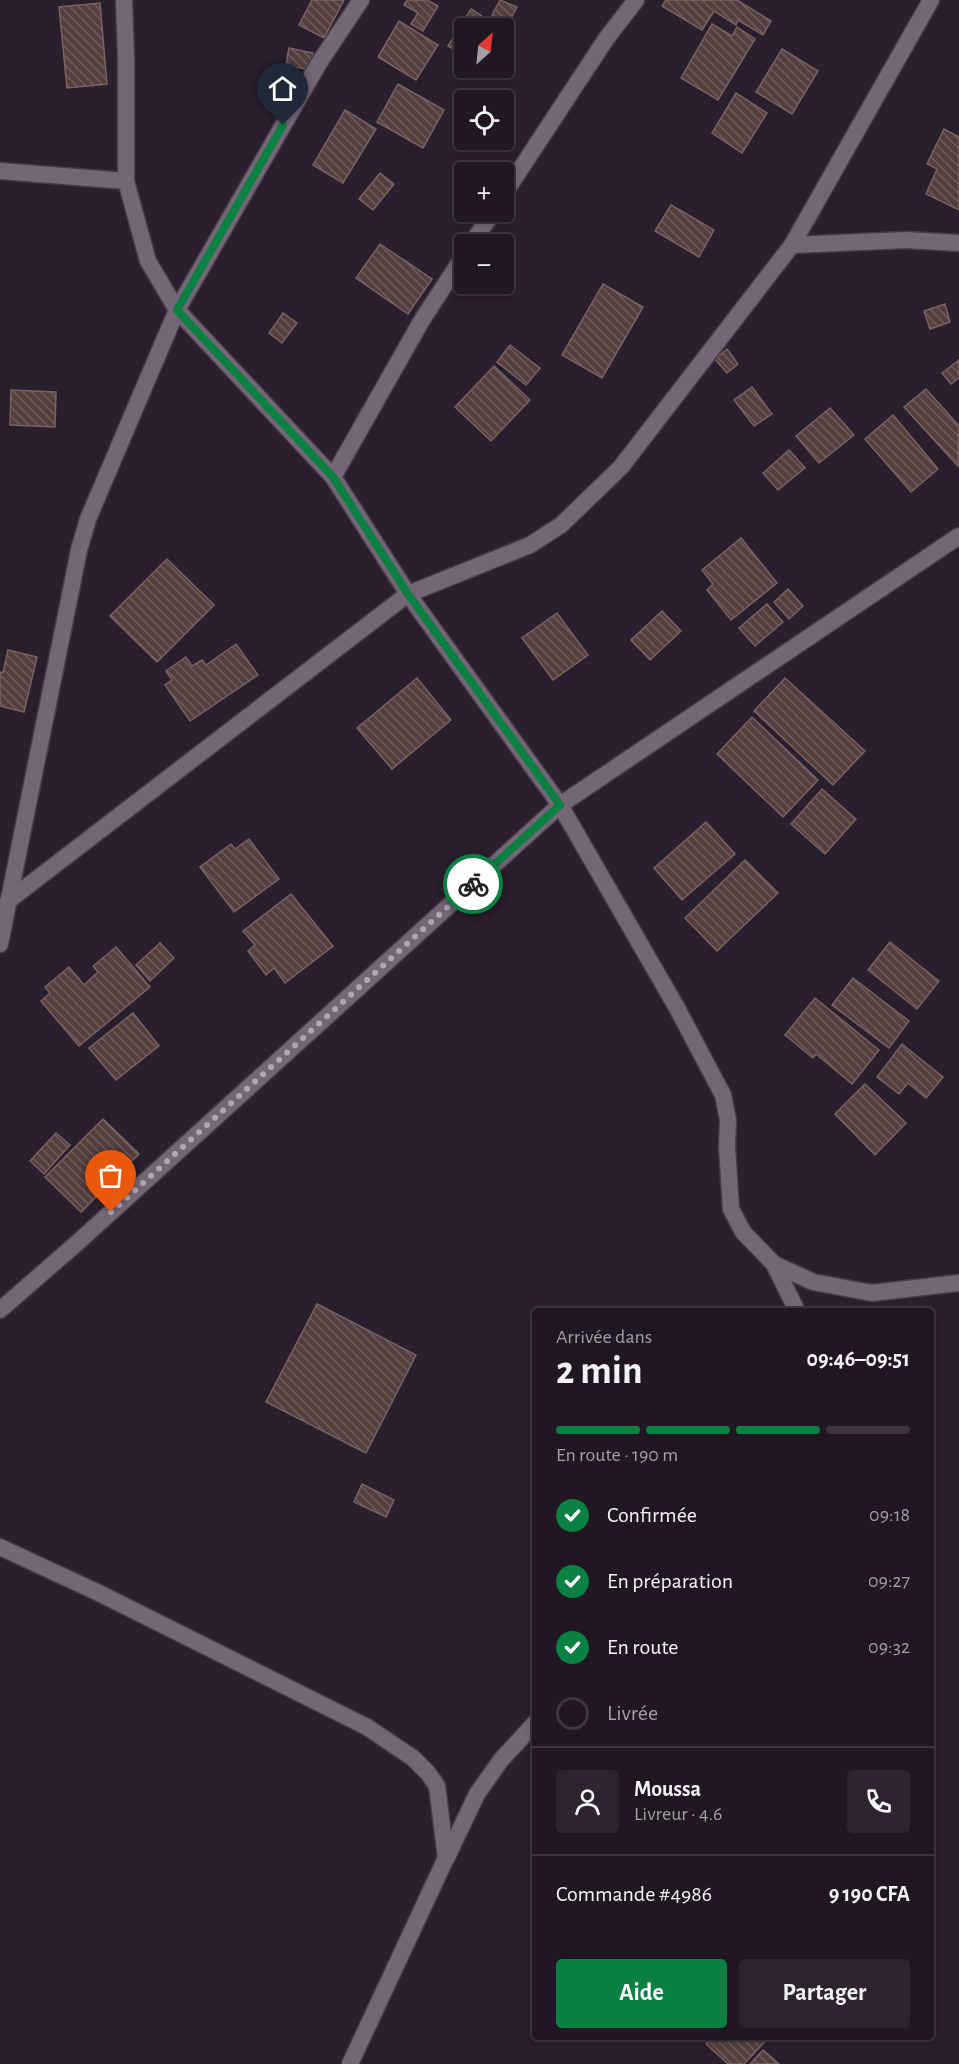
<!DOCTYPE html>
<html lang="fr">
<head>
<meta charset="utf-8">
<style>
	body { margin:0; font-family:"Alegreya Sans",sans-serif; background:#2d242f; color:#f1f3f6; height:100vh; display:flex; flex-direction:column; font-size:22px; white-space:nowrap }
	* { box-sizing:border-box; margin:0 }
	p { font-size:20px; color:#a29fa5 }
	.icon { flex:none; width:33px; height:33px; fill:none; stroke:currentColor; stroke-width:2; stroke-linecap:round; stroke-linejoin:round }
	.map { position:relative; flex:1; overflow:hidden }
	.sheet { position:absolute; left:532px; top:1308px; width:402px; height:732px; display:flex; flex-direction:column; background:#201722; border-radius:6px; box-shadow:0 3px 9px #0003,0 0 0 2px #3d3640 }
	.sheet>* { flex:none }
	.needle { width:39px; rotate:27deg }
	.controls { position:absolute; left:454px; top:18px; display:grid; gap:12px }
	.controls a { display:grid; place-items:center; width:60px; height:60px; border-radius:6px; background:#201722; box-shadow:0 3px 9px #0003,0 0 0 2px #3d3640; font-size:30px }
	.pin { position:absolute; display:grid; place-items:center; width:51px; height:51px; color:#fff; margin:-62px -26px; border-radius:50% 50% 50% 0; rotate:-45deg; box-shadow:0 0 6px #0007 }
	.pin .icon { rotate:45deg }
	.courier { position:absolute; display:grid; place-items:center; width:60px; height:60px; margin:-30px; border:4px solid #0b8043; border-radius:50%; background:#fff; color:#222; box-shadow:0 2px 8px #0007 }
	.overview em { font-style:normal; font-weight:600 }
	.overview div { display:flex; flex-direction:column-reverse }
	.overview { display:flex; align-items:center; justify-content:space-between; height:102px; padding:0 24px }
	h1 { font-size:39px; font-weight:600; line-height:45px }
	.bar { display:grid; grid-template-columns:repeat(4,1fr); gap:9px 6px; align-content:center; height:72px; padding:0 24px }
	.bar i { height:8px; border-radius:4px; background:#3d3640 }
	.bar .selected { background:#0b8043 }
	.bar p { grid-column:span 4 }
	.line { display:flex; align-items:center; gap:15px; padding:0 24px; border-top:2px solid #3d3640 }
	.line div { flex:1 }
	.round { display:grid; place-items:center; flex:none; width:63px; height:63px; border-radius:6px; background:#2d242f }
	ol { padding:0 24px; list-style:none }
	li { display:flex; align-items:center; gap:18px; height:66px }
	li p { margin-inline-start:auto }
	li .icon { padding:6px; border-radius:50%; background:#0b8043; color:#fff; stroke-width:4 }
	li:last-child { color:#a29fa5 }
	li i { width:33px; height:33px; border:3px solid #3d3640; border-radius:50% }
	.cta { display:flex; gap:12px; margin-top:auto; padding:12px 24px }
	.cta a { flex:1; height:69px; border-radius:6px; background:#0b8043; color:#fff; font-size:24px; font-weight:600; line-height:69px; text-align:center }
	.cta a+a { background:#2d242f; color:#f1f3f6 }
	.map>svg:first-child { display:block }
</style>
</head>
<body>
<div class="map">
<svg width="959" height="2064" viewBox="0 0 959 2064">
	<defs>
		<pattern id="building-back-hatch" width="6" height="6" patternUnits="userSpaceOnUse" patternTransform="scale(1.5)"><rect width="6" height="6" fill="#543f3e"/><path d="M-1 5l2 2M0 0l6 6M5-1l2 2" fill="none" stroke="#6d5b5b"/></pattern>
	</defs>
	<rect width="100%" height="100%" fill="#2a1f2d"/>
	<g fill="url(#building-back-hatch)" stroke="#796261" stroke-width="1.5">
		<path d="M 312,0 L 344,0 L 324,38 L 299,25 Z"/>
		<path d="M 407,0 L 427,0 L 438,6 L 423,31 L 411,24 L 418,13 L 404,5 Z"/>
		<path d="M 500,0 L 517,7 L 508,24 L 492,15 Z"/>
		<path d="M 666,0 L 737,0 L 771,21 L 763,35 L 738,20 L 736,25 L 714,11 L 702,30 L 662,6 Z"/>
		<path d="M 100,3 L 107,84 L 67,88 L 59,7 Z"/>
		<path d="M 471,9 L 494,24 L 491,28 L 465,28 L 465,56 L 448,46 Z"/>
		<path d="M 399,21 L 438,45 L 416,80 L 378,57 Z"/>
		<path d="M 712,24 L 732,36 L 737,27 L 755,39 L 718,100 L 681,78 Z"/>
		<path d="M 289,48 L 313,53 L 311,70 L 286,65 Z"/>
		<path d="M 782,49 L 818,71 L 792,114 L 756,92 Z"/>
		<path d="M 398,84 L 444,110 L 423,148 L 377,122 Z"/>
		<path d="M 736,93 L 767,113 L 742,153 L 712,133 Z"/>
		<path d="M 345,110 L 376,129 L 343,183 L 313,165 Z"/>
		<path d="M 944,129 L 959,137 L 959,210 L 926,194 L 937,169 L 927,164 Z"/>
		<path d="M 380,173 L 394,184 L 373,210 L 359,199 Z"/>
		<path d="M 671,205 L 714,230 L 699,257 L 655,231 Z"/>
		<path d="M 380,244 L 432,279 L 408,314 L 356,278 Z"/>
		<path d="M 603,284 L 643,307 L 602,378 L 562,355 Z"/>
		<path d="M 945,304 L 950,322 L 930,329 L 924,311 Z"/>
		<path d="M 283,313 L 297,323 L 282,343 L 269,333 Z"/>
		<path d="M 510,345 L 540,368 L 526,385 L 497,362 Z"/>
		<path d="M 727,349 L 738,364 L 727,373 L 715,359 Z"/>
		<path d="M 959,360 L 959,378 L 951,384 L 942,373 Z"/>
		<path d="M 494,366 L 530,400 L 491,441 L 455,407 Z"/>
		<path d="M 752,387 L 772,414 L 754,426 L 734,400 Z"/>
		<path d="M 926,389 L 959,426 L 958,466 L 904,407 Z"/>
		<path d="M 11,390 L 56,392 L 55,427 L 10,425 Z"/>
		<path d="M 830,408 L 854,435 L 819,463 L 796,436 Z"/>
		<path d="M 893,415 L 938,469 L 911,492 L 865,439 Z"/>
		<path d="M 789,450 L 805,468 L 778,490 L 763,473 Z"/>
		<path d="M 741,538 L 777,583 L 731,620 L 707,590 L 713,584 L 702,570 Z"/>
		<path d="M 167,559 L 214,605 L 157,662 L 110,616 Z"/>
		<path d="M 788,589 L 803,606 L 789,619 L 774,602 Z"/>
		<path d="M 767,604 L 783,622 L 755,646 L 739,628 Z"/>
		<path d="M 662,611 L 681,631 L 650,660 L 631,640 Z"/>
		<path d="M 557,613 L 588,655 L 553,680 L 522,638 Z"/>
		<path d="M 236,644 L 258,675 L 190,721 L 165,685 L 172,680 L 166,671 L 186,657 L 192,666 L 202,660 L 206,665 Z"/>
		<path d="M 8,650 L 37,657 L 24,712 L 0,706 L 0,672 L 3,673 Z"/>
		<path d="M 417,678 L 451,720 L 392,769 L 357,728 Z"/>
		<path d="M 785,678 L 865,751 L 833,785 L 754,711 Z"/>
		<path d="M 752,717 L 818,780 L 783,817 L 717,754 Z"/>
		<path d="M 822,789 L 856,819 L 825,854 L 791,824 Z"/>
		<path d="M 706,822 L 735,854 L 682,900 L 654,868 Z"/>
		<path d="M 249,839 L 279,879 L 234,912 L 200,867 L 231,844 L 235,849 Z"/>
		<path d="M 745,860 L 778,893 L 717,951 L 685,918 Z"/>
		<path d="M 291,894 L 333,946 L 285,983 L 274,968 L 266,975 L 248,951 L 255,945 L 243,931 Z"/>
		<path d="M 890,942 L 939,981 L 917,1009 L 868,970 Z"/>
		<path d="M 160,943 L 174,958 L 150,981 L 136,965 Z"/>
		<path d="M 116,947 L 150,987 L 79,1046 L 41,1001 L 50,993 L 45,987 L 69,967 L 84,985 L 98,972 L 93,966 Z"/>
		<path d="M 853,978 L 909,1021 L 889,1048 L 832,1005 Z"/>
		<path d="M 815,998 L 879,1050 L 852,1084 L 816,1054 L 813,1058 L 785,1035 Z"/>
		<path d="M 133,1013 L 159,1046 L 116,1080 L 89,1048 Z"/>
		<path d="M 902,1044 L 943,1077 L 926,1098 L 908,1083 L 899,1094 L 877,1077 Z"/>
		<path d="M 865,1084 L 906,1123 L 875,1155 L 835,1114 Z"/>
		<path d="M 103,1119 L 139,1154 L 81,1212 L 45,1177 Z"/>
		<path d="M 56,1133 L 70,1145 L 44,1174 L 30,1161 Z"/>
		<path d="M 317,1304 L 416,1355 L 366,1453 L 266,1402 Z"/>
		<path d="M 362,1484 L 394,1500 L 386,1517 L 354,1502 Z"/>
		<path d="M 712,2037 L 769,2037 L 744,2064 L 728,2064 L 706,2044 Z"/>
		<path d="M 763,2050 L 779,2064 L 750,2064 Z"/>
	</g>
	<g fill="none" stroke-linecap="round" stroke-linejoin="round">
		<g stroke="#443b47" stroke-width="19">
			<g id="minor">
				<path d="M 124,0 L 126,57 L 126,181 L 148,261 L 177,310 L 333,477 L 408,594 L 560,805 L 677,1008 L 723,1095 L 728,1120 L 727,1147 L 731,1209 L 743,1232 L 774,1264 L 813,1282 L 872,1293 L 959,1283"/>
				<path d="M 0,171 L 126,181"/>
				<path d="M 504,194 L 606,39 L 636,0"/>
				<path d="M 471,244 L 493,212"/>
				<path d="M 792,245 L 906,240 L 959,243"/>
				<path d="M 333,477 L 422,320 L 465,254"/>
				<path d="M 8,901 L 408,594 L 530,545 L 561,525 L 621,467 L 792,245 L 931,0"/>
				<path d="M 0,944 L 79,550 L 88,519 L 177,310 L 319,63 L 361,0"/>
				<path d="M 774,1264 L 797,1311"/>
				<path d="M 0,1310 L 77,1243 L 560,805 L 959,536"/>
				<path d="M 0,1547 L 101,1594 L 367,1727 L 413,1758 L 428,1773 L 437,1786 L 446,1858 L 350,2064"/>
				<path d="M 447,1857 L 477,1794 L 501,1760 L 536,1722"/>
			</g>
		</g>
		<use href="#minor" stroke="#746677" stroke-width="16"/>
	</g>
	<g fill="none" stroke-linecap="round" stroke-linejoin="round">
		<path stroke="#afa6b1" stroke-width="6" stroke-dasharray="0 10.8" d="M 111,1212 L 473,884"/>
		<path stroke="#0b8043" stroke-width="8" d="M 283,125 L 177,310 L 333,477 L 408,594 L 560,805 L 473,884"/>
	</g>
</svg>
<div class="controls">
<a><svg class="needle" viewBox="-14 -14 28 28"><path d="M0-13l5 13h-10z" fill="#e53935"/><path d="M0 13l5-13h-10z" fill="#a29fa5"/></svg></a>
<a><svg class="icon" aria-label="locate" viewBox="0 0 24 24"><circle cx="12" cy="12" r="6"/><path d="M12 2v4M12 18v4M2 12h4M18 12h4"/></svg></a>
<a>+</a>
<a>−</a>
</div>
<div class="pin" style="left:111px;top:1212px;background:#ea580c"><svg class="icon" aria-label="bag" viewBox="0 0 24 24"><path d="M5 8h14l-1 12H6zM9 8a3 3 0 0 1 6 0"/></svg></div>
<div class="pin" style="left:283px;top:125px;background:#1f2937"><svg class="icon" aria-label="home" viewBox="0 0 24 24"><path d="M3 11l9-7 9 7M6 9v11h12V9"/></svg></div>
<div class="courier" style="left:473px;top:884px"><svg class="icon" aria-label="bike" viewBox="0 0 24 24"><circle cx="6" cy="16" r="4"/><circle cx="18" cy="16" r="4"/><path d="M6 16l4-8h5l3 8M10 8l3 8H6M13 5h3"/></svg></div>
<section class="sheet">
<div class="overview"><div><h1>2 min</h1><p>Arrivée dans</p></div><em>09:46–09:51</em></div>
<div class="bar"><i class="selected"></i><i class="selected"></i><i class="selected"></i><i></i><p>En route · 190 m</p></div>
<ol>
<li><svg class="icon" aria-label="check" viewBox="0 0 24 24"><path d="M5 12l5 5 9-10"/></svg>Confirmée<p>09:18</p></li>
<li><svg class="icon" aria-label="check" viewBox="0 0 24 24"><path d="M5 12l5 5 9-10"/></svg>En préparation<p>09:27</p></li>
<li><svg class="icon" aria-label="check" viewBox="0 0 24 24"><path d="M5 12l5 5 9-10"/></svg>En route<p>09:32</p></li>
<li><i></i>Livrée</li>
</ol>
<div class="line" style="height:108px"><a class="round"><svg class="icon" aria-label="person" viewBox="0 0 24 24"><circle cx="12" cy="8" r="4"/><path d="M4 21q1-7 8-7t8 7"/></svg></a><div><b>Moussa</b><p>Livreur · 4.6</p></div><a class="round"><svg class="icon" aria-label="phone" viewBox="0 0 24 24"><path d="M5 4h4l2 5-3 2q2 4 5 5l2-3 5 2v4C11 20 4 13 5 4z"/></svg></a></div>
<div class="line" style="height:78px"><div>Commande #4986</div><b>9 190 CFA</b></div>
<div class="cta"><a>Aide</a><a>Partager</a></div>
</section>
</div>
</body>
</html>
